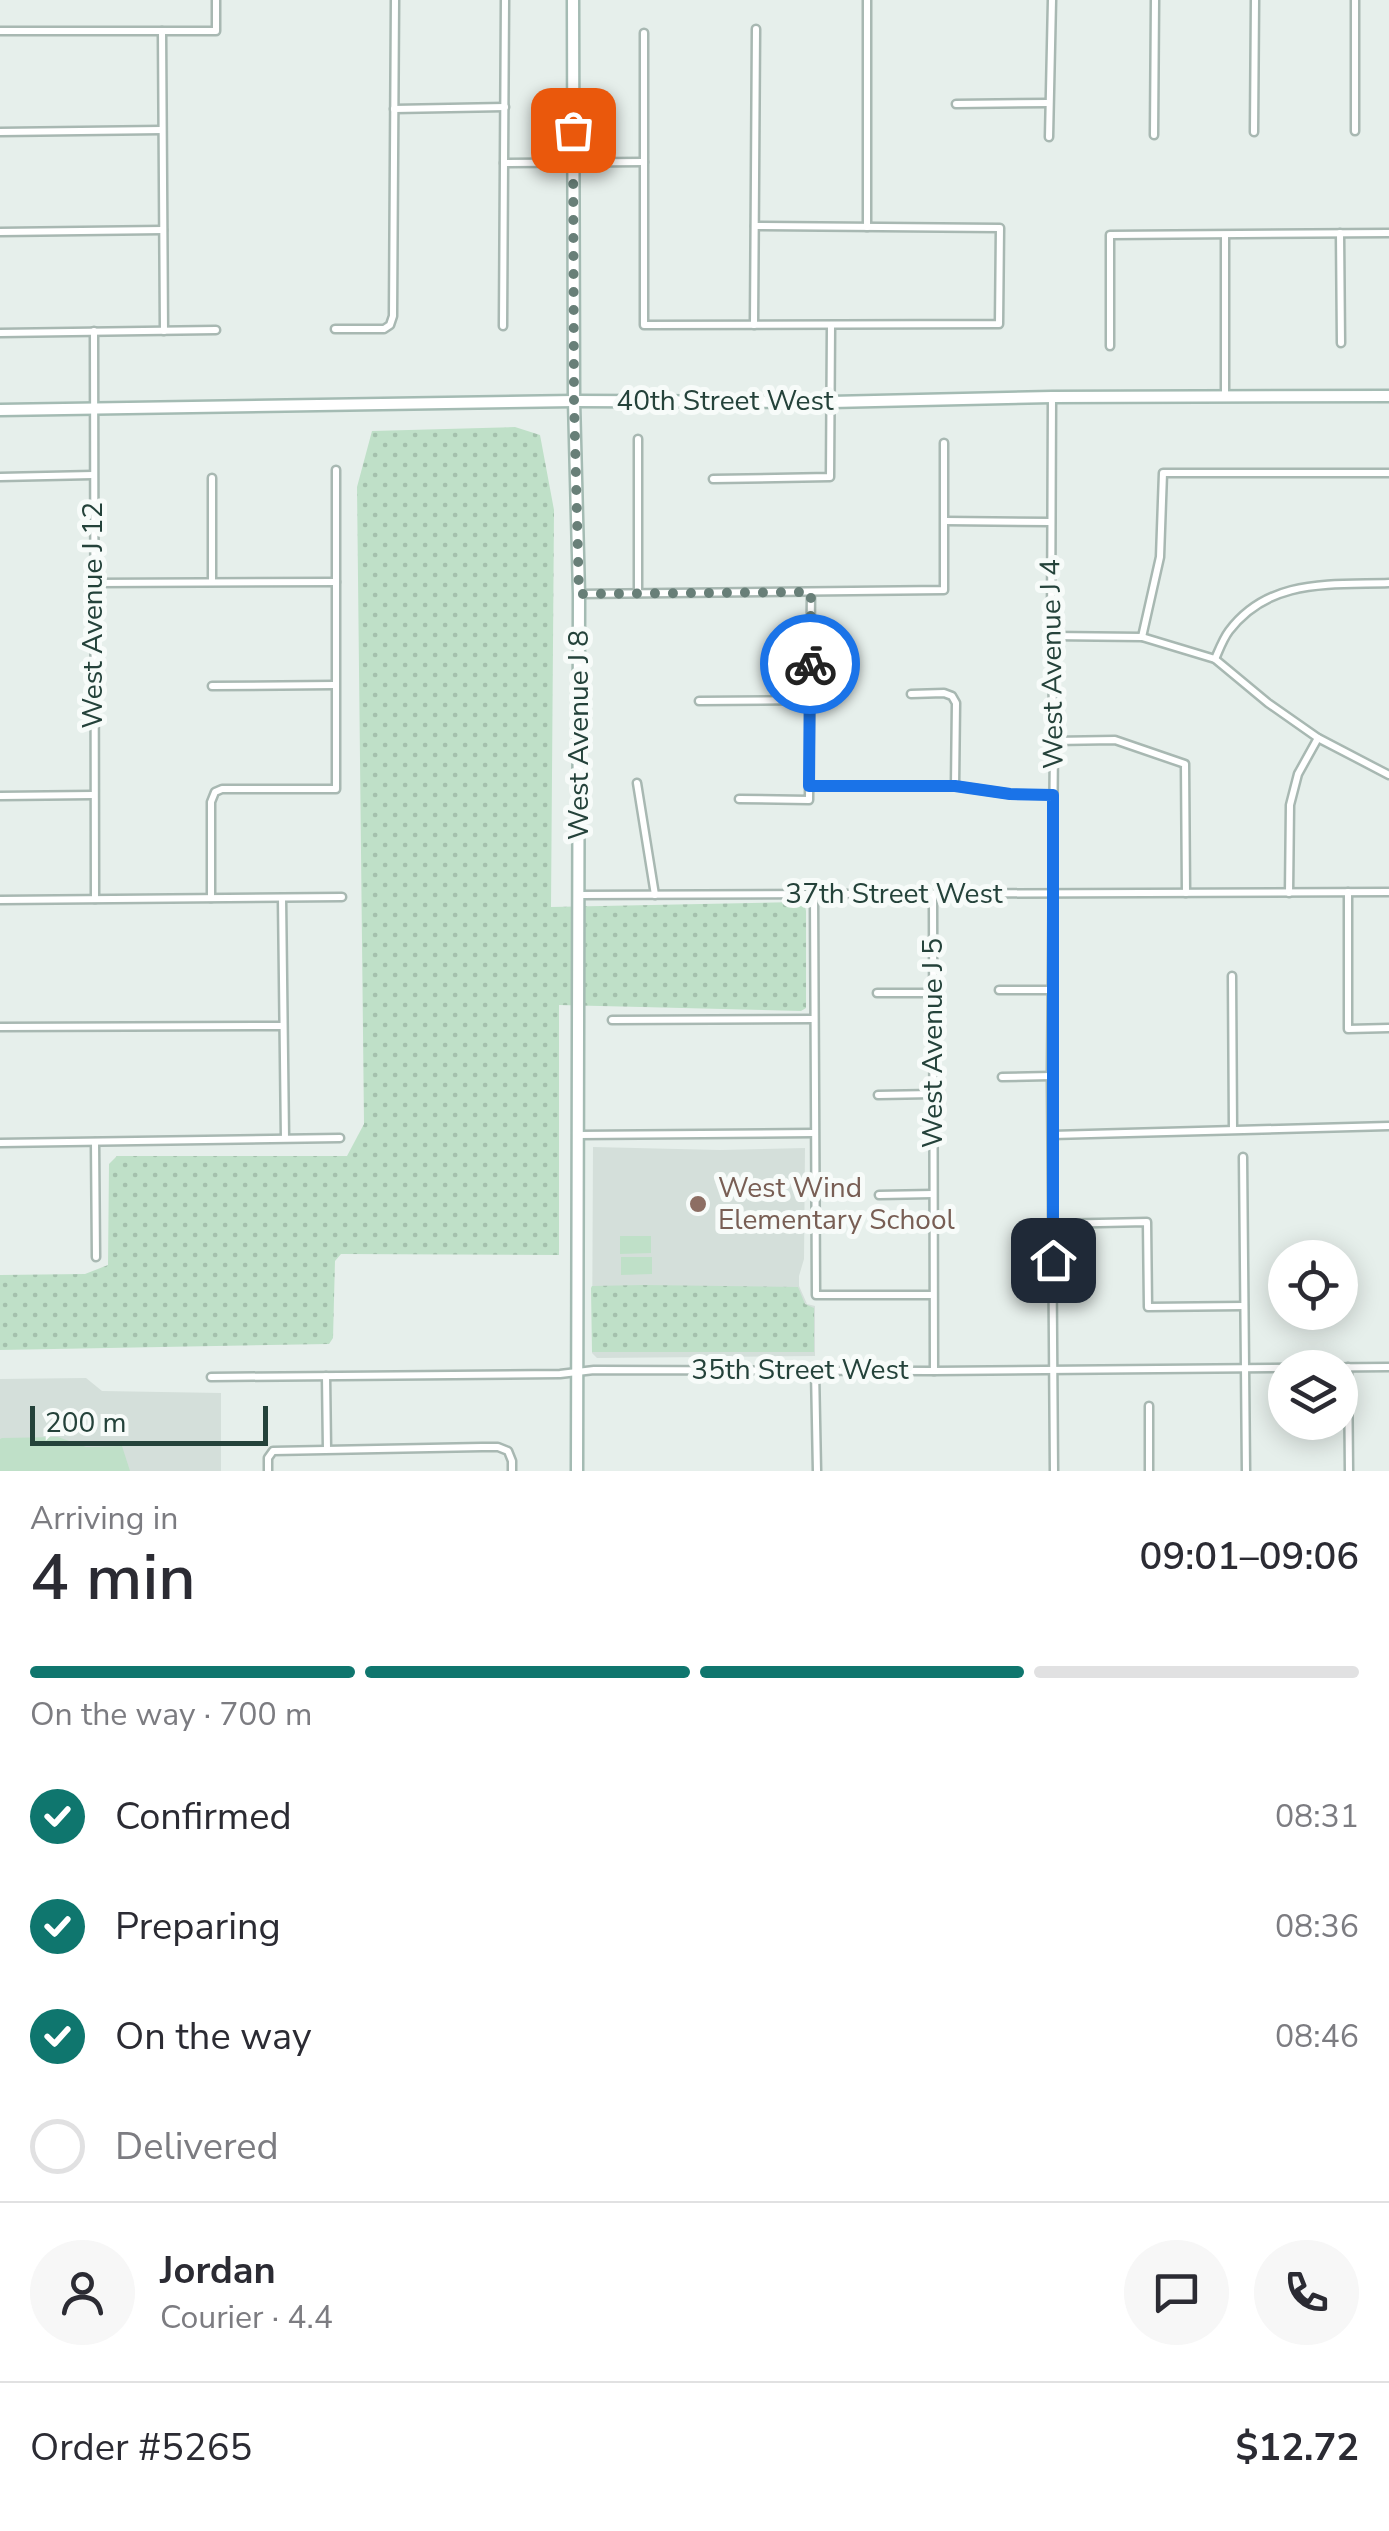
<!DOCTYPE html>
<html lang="en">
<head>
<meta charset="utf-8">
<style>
	body { margin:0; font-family:"Nunito Sans",sans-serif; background:#f7f7f7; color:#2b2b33; height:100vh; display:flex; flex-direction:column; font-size:38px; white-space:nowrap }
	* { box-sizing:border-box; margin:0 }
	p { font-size:32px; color:#7c7c81 }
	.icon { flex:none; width:55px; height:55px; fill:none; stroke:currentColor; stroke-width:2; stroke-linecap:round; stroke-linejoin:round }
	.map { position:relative; height:1471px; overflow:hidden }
	.panel { display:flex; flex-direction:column; background:#fff; flex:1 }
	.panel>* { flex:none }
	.fabs { position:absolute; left:1268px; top:1240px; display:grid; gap:20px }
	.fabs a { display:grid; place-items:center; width:90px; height:90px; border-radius:50%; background:#fff; box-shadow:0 5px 25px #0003; font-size:50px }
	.scale { position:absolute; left:30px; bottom:25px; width:238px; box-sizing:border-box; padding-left:10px; border:5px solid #24423a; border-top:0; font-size:28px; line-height:35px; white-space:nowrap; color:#24423a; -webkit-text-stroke:8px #f7fbf9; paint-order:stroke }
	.pin { position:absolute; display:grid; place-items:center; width:85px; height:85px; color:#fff; margin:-42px; border-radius:20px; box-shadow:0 5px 15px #0006 }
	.courier { position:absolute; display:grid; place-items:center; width:100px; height:100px; margin:-50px; border:8px solid #1a73e8; border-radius:50%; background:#fff; color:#222; box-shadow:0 2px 12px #0007 }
	.head em { font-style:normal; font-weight:600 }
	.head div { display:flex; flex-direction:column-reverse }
	.head { display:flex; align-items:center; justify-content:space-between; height:170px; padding:0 30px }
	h1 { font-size:65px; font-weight:600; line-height:75px }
	.bar { display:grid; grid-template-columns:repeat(4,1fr); gap:15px 10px; align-content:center; height:120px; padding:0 30px }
	.bar i { height:12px; border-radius:8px; background:#e1e1e2 }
	.bar .active { background:#0f766e }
	.bar p { grid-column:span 4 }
	.line { display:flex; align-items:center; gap:25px; padding:0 30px; border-top:2px solid #e1e1e2 }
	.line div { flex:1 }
	.round { display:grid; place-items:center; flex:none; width:105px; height:105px; border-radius:52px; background:#f7f7f7 }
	ol { padding:0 30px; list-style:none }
	li { display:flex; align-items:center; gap:30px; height:110px }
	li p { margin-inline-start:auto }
	li .icon { padding:10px; border-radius:50%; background:#0f766e; color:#fff; stroke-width:4 }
	li:last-child { color:#7c7c81 }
	li i { width:55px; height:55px; border:5px solid #e1e1e2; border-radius:50% }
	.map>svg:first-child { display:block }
</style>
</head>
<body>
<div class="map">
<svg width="1389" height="1471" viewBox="0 0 1389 1471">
	<defs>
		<pattern id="grass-dots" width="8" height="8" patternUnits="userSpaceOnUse" patternTransform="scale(2.5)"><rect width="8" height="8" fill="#bfe0c8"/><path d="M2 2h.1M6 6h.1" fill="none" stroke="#a4c1ad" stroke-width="1.8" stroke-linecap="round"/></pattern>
	</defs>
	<rect width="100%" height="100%" fill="#e6efeb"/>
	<g fill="#d4dfda">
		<path d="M 593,1147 L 720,1150 L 805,1148 L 804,1259 L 799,1276 L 799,1286 L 807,1304 L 815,1306 L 815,1356 L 597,1358 L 592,1353 Z"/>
		<path d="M 86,1378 L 102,1391 L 221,1393 L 221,1471 L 0,1471 L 0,1379 Z"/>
	</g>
	<g fill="url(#grass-dots)">
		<path d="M 515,427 L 540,435 L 554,510 L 551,907 L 799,902 L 805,906 L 806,911 L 806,1008 L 801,1011 L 559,1005 L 559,1255 L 341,1254 L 335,1261 L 333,1338 L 329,1344 L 0,1350 L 0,1275 L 85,1274 L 108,1265 L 109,1164 L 117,1156 L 347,1156 L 364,1124 L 357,487 L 372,431 Z"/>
		<path d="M 643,1285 L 798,1287 L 805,1304 L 814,1308 L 814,1352 L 592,1352 L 591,1288 L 592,1286 Z"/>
	</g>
	<g fill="#bfe0c8">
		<path d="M 620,1236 L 651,1236 L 651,1253 L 620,1254 Z"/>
		<path d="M 621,1257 L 652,1257 L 652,1274 L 621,1275 Z"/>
		<path d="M 58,1437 L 86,1447 L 122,1446 L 130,1471 L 0,1471 L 0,1439 L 2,1438 Z"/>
	</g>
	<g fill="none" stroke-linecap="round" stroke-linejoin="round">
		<g stroke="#a8b8b2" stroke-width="11">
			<g id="street">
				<path d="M 0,31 L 216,31 L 216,0"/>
				<path d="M 162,31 L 164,331"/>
				<path d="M 644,33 L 644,325 L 999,324 L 1000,228 L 755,226"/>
				<path d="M 956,104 L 1049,103"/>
				<path d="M 394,109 L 505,107"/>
				<path d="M 1355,131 L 1355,0"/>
				<path d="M 0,132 L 162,130"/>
				<path d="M 1254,132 L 1255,0"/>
				<path d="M 1154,135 L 1155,0"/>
				<path d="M 1049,137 L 1052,0"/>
				<path d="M 504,163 L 644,162"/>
				<path d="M 867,227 L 867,0"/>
				<path d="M 0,232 L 163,230"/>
				<path d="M 1340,233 L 1341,343"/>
				<path d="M 754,325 L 756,29"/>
				<path d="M 503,326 L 505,0"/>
				<path d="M 335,329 L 384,329 L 390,325 L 393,316 L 395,0"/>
				<path d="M 94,331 L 95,899"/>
				<path d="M 0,333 L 216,330"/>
				<path d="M 1110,346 L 1110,235 L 1389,233"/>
				<path d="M 1225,396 L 1225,235"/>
				<path d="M 1052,397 L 1051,636 L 1054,741 L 1051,1076 L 1054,1471"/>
				<path d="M 0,477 L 93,475"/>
				<path d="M 212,478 L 212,582"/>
				<path d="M 713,479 L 830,477 L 831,326"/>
				<path d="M 945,521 L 1051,522"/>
				<path d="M 93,583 L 336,582"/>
				<path d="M 638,593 L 638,439"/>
				<path d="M 579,594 L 944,590 L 944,443"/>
				<path d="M 1051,636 L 1142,637 L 1215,659 L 1268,703 L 1318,738 L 1389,775"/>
				<path d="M 1142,637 L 1160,557 L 1163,473 L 1389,473"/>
				<path d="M 1215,659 C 1219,650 1223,639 1229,631 C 1269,578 1330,585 1389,583"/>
				<path d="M 212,686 L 335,685"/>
				<path d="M 911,694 L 944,693 L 952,696 L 956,703 L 955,786"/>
				<path d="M 699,701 L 810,700"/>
				<path d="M 1054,741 L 1115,740 L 1185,764 L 1186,893"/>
				<path d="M 637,783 L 655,895"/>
				<path d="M 810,786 L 955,786 L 1010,794 L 1053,795"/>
				<path d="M 0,796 L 93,795"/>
				<path d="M 739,799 L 809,800 L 811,592"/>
				<path d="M 1348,892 L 1348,1029 L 1389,1028"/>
				<path d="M 1289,893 L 1290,805 L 1298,774 L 1318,738"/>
				<path d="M 814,894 L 816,1295 L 933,1295"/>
				<path d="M 933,894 L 934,1371"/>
				<path d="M 579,895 L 1389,892"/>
				<path d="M 211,898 L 211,802 L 215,792 L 222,789 L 336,789 L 336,470"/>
				<path d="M 282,898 L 285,1138"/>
				<path d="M 0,900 L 342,897"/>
				<path d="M 1232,976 L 1233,1129"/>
				<path d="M 999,990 L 1051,990"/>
				<path d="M 877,993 L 932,993"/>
				<path d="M 612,1020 L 813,1019"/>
				<path d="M 0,1027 L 283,1026"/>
				<path d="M 1002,1077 L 1051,1076"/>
				<path d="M 878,1095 L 933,1094"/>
				<path d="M 578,1135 L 813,1133"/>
				<path d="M 1052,1135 L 1389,1126"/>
				<path d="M 95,1142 L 96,1257"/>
				<path d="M 0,1143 L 340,1138"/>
				<path d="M 1243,1157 L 1246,1471"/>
				<path d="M 879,1195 L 933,1194"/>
				<path d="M 1052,1224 L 1147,1222 L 1148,1307 L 1244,1306"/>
				<path d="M 1348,1367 L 1349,1471"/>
				<path d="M 815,1370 L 817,1471"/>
				<path d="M 326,1376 L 327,1449"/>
				<path d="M 211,1377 L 560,1374 L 594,1370 L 934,1371 L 1389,1367"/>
				<path d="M 1149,1406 L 1149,1471"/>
				<path d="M 268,1471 L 268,1458 L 273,1451 L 482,1447 L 498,1447 L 508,1451 L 512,1461 L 512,1471"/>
			</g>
		</g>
		<g stroke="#a4bbb3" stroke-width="15">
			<g id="secondary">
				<path d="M 573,0 L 574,401 L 579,594 L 577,1471"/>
				<path d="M 0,410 L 574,401 L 831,402 L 1052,397 L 1389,396"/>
			</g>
		</g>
		<use href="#street" stroke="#fff" stroke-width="6"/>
		<use href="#secondary" stroke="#fff" stroke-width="10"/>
	</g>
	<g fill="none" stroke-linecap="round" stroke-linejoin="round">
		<path stroke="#687f78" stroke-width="10" stroke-dasharray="0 18" d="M 573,130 L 574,401 L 579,594 L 811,592 L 810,664"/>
		<path stroke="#1a73e8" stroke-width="12" d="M 810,664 L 809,786 L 955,786 L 1010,794 L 1053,795 L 1053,1260"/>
	</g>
	<circle fill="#8d6e63" stroke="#f7fbf9" stroke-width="4" cx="698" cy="1204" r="10"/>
	<g text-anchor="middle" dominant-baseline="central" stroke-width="10" stroke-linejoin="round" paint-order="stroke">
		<g font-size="28" fill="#24423a" stroke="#f7fbf9">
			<text x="725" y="401">40th Street West</text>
			<text transform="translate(93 615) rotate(-90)">West Avenue J 12</text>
			<text transform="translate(1052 664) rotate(-91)">West Avenue J 4</text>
			<text transform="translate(579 735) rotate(-90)">West Avenue J 8</text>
			<text x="894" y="894">37th Street West</text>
			<text transform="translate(933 1043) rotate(-90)">West Avenue J 5</text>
			<text x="800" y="1370">35th Street West</text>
		</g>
		<g font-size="28" fill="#785e54" stroke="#f7fbf9" text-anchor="start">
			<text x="718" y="1188">West Wind<tspan x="718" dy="32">Elementary School</tspan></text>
		</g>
	</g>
</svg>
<div class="fabs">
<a><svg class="icon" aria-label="locate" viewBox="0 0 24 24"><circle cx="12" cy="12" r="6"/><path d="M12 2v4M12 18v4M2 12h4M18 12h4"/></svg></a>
<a><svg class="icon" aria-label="layers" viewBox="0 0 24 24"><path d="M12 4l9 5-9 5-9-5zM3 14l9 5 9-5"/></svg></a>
</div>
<div class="scale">200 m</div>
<div class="pin" style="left:573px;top:130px;background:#ea580c"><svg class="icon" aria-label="bag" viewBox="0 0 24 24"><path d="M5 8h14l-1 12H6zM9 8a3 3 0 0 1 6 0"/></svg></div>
<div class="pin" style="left:1053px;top:1260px;background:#1f2937"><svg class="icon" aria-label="home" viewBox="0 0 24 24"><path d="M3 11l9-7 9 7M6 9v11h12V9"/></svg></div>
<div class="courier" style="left:810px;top:664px"><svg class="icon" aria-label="bike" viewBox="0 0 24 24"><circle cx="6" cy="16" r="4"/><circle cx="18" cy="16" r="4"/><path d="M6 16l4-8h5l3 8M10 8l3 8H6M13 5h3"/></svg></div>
</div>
<section class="panel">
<div class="head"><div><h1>4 min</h1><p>Arriving in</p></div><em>09:01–09:06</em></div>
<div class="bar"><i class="active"></i><i class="active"></i><i class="active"></i><i></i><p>On the way · 700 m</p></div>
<ol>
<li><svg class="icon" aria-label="check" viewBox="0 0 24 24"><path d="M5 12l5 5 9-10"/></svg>Confirmed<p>08:31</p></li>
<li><svg class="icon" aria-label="check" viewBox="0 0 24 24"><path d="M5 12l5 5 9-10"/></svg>Preparing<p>08:36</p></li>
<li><svg class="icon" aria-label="check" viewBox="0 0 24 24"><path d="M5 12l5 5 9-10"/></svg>On the way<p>08:46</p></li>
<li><i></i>Delivered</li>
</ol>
<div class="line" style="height:180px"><a class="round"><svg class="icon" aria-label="person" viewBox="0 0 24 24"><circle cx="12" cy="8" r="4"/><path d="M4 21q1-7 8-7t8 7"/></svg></a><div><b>Jordan</b><p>Courier · 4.4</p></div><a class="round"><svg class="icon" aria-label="chat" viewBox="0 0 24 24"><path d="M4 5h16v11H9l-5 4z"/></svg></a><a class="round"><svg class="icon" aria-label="phone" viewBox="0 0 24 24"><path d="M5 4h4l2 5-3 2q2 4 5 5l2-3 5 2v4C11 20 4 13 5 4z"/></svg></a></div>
<div class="line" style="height:130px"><div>Order #5265</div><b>$12.72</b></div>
</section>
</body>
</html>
